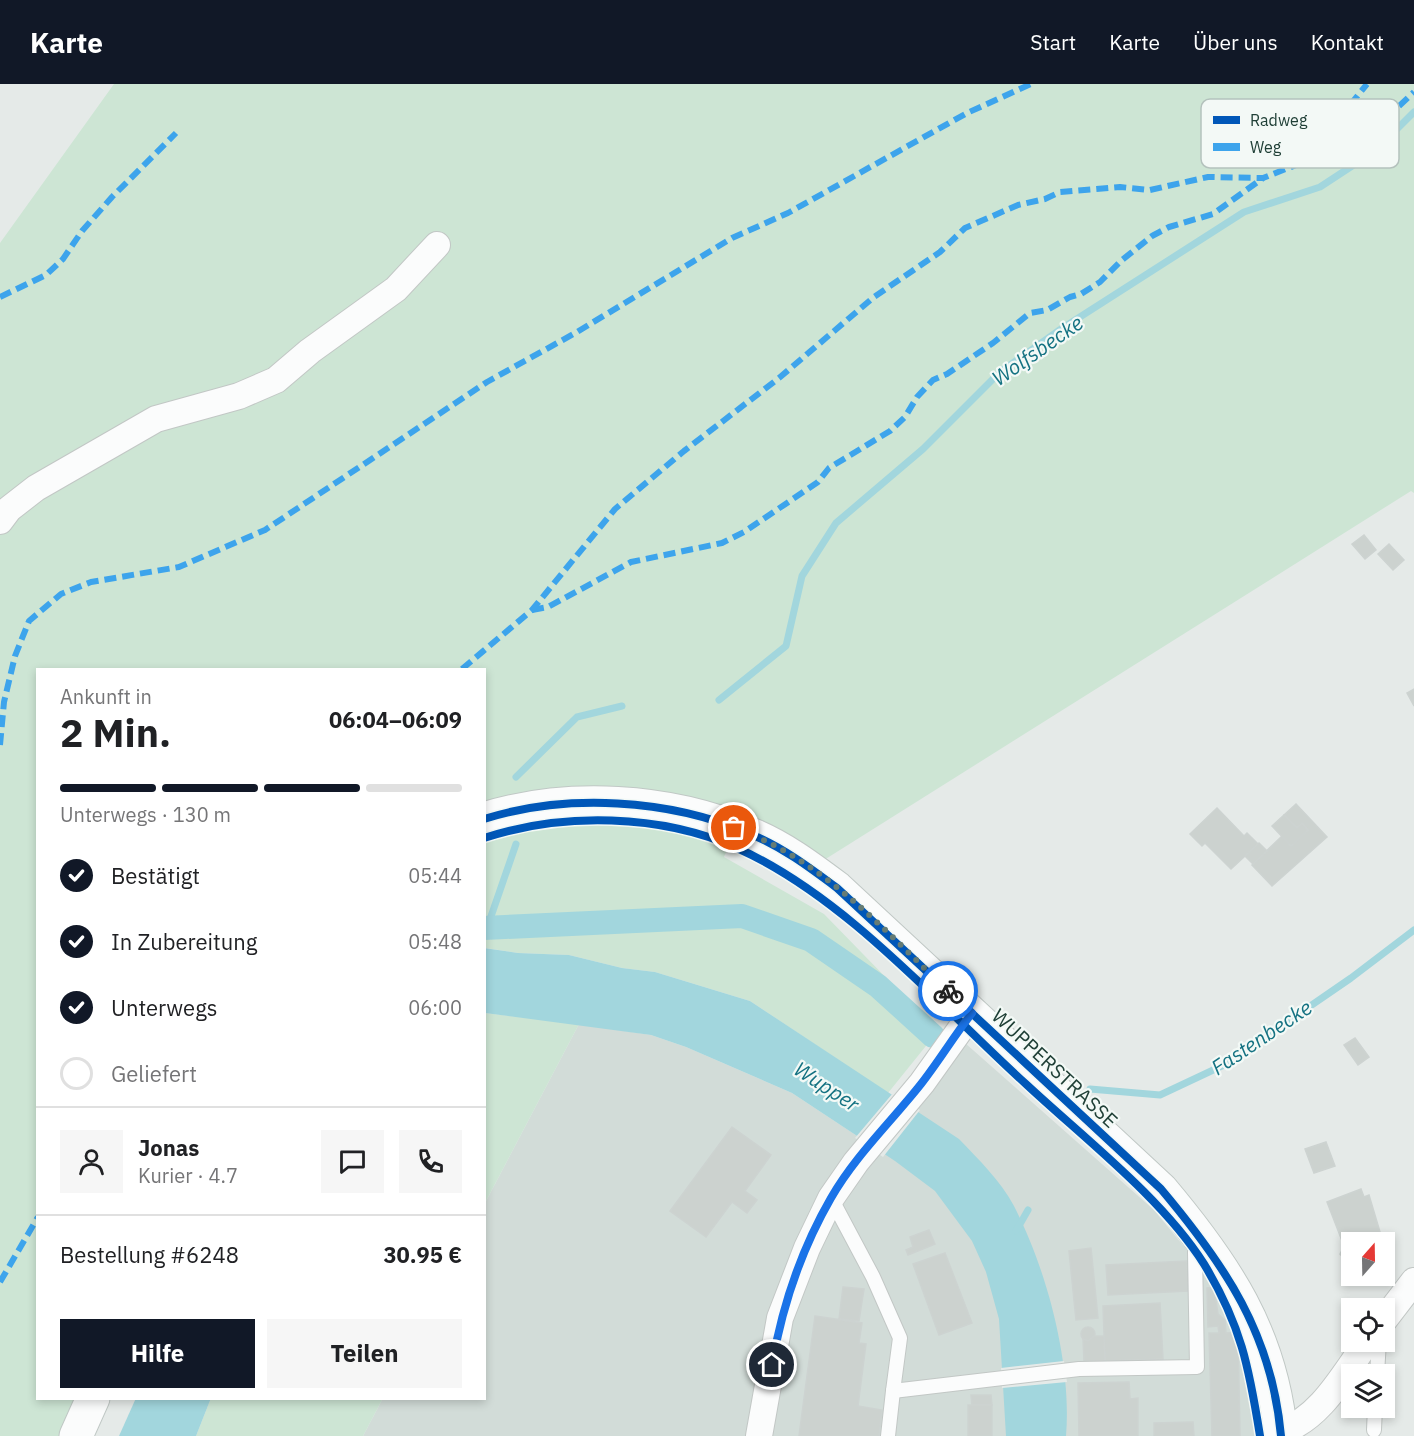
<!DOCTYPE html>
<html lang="de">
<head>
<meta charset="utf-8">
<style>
	body { margin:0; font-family:"IBM Plex Sans",sans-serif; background:#f6f6f6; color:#202124; height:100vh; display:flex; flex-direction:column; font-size:22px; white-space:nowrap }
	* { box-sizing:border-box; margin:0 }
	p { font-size:20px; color:#757577 }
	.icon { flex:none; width:33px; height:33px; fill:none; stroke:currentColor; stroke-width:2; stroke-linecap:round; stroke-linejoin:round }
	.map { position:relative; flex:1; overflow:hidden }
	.drawer { position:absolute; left:36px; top:584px; width:450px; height:732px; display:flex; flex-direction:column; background:#fff; border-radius:0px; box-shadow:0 3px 9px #0003 }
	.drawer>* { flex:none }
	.needle { width:39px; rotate:20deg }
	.buttons { position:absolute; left:1341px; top:1148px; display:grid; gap:12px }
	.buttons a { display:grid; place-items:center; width:54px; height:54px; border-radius:0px; background:#fff; box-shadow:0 3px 9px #0003; font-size:30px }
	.pin { position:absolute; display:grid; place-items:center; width:51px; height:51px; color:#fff; margin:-26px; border:3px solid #fff; border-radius:50%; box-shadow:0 2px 6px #0007 }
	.courier { position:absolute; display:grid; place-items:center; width:60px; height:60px; margin:-30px; border:4px solid #1a73e8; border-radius:50%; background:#fff; color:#222; box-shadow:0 2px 8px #0007 }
	.headline em { font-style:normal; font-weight:700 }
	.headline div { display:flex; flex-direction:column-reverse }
	.headline { display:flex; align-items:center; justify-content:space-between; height:102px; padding:0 24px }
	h1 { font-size:39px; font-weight:700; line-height:45px }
	.bar { display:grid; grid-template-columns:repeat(4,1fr); gap:9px 6px; align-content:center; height:72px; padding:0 24px }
	.bar i { height:8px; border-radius:4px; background:#e0e0e0 }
	.bar .current { background:#111827 }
	.bar p { grid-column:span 4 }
	.line { display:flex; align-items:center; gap:15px; padding:0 24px; border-top:2px solid #e0e0e0 }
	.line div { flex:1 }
	.round { display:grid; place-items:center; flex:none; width:63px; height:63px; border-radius:0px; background:#f6f6f6 }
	ol { padding:0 24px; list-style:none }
	li { display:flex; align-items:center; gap:18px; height:66px }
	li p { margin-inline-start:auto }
	li .icon { padding:6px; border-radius:50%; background:#111827; color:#fff; stroke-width:4 }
	li:last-child { color:#757577 }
	li i { width:33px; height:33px; border:3px solid #e0e0e0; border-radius:50% }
	.action { display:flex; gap:12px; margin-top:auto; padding:12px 24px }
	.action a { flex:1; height:69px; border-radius:0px; background:#111827; color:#fff; font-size:24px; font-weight:700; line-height:69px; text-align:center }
	.action a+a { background:#f6f6f6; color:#202124 }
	header { display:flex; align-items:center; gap:36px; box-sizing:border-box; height:84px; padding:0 30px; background:#111827; color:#fff }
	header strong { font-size:28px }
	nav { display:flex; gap:33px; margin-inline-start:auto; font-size:21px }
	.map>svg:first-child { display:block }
</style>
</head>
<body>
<header>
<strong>Karte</strong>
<nav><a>Start</a><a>Karte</a><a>Über uns</a><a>Kontakt</a></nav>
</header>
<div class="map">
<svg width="1414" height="1352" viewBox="0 0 1414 1352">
	<rect width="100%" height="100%" fill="#e5eae8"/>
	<path fill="#d2dcd8" d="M 579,940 L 651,951 L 686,963 L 792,1009 L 880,1067 L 965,959 L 1154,1126 L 1200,1182 L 1240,1255 L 1256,1352 L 363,1352 L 383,1314 L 484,1314 L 485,1119 Z"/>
	<g fill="#cde5d4">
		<path d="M 114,0 L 1414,0 L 1414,409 L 1411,407 L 824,776 L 741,732 L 724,773 L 824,830 L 938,947 L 888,1009 L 750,917 L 655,888 L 622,884 L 569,871 L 518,869 L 485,864 L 484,585 L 38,585 L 38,1314 L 96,1314 L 78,1352 L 0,1352 L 0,159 Z"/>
		<path d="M 485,929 L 579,940 L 485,1119 Z"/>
		<path d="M 211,1314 L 383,1314 L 363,1352 L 196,1352 Z"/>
	</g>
	<g fill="#a2d6dd">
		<path d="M 484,864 L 518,869 L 569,871 L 622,884 L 655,888 L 750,917 L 959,1055 C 979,1076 1000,1096 1014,1122 C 1047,1186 1072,1280 1066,1352 L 1006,1352 L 999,1235 L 986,1188 L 972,1157 L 935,1107 L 895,1077 L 792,1009 L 686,963 L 651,951 L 485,929 Z"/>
		<path d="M 136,1314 L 211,1314 L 196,1352 L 119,1352 Z"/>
	</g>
	<g fill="#e5eae8">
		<path d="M 893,1009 L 920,1026 L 883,1073 L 855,1054 Z"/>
		<path d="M 1064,1277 L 1067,1298 L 1002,1304 L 1001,1284 Z"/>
	</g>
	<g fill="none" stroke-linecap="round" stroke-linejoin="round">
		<g stroke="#a2d6dd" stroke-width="7">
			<path d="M 719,616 L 786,562 L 802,492 L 836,439 L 923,365 L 1000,288 L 1058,247 L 1244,128 L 1320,103 L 1375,67 L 1414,28"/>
			<path d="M 516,693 L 577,633 L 622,622"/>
			<path d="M 487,844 L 516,760"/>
			<path d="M 1090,1005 L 1160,1011 L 1226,980 L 1351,894 L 1414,846"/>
			<path d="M 1016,1147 L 1028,1126"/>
		</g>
		<path stroke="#a2d6dd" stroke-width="24" d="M 484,844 L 742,832 L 811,856 L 878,902 L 933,952"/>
	</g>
	<g fill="#ccd2cf" stroke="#cdd3d1" stroke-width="1.5">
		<path d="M 1364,451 L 1376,466 L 1365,475 L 1352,460 Z"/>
		<path d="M 1389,460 L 1404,476 L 1393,486 L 1378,470 Z"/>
		<path d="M 1414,605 L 1414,622 L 1407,609 Z"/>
		<path d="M 1296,720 L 1327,753 L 1272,802 L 1252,781 L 1282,752 L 1291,762 L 1308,746 L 1302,739 L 1297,744 L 1284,731 Z"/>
		<path d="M 1217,724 L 1244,752 L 1247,749 L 1258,760 L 1231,785 L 1205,759 L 1202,762 L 1190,750 Z"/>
		<path d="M 1284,731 L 1297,744 L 1302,739 L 1308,746 L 1291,762 L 1272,742 Z"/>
		<path d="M 1259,759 L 1267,767 L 1253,780 L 1245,772 Z"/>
		<path d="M 1355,954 L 1369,973 L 1358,981 L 1344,961 Z"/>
		<path d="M 732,1043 L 771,1071 L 745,1107 L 757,1116 L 747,1129 L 732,1118 L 706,1153 L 670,1127 Z"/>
		<path d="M 1326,1058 L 1335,1082 L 1314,1089 L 1305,1065 Z"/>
		<path d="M 1361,1105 L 1364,1113 L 1369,1111 L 1383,1158 L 1352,1158 L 1352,1178 L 1348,1178 L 1340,1170 L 1344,1162 L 1327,1118 Z"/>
		<path d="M 929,1146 L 935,1160 L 908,1171 L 906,1166 L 913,1163 L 910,1153 Z"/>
		<path d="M 1091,1164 L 1098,1234 L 1076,1236 L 1069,1167 Z"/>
		<path d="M 945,1169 L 972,1239 L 939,1251 L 913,1180 Z"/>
		<path d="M 1187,1177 L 1188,1207 L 1108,1211 L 1106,1181 Z"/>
		<path d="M 843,1203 L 864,1205 L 859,1237 L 839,1235 Z"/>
		<path d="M 1214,1203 L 1218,1230 L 1225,1236 L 1226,1249 L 1238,1248 L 1240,1352 L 1212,1352 L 1209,1249 L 1219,1249 L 1218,1242 L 1208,1243 L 1207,1204 Z"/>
		<path d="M 1160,1219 L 1163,1275 L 1105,1277 L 1103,1222 Z"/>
		<path d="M 815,1232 L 862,1239 L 859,1259 L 866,1260 L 858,1322 L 882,1326 L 879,1352 L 799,1352 Z"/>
		<circle cx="1088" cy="1250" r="7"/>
		<path d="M 1094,1252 L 1104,1252 L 1105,1277 L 1084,1278 L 1083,1255 L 1088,1257 Z"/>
		<path d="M 1129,1298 L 1130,1315 L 1138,1314 L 1138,1352 L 1079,1352 L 1078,1299 Z"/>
		<path d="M 971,1311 L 991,1311 L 992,1321 L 972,1321 Z"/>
		<rect x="968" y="1321" width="24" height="31"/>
		<path d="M 1193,1338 L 1194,1352 L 1154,1352 L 1154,1339 Z"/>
	</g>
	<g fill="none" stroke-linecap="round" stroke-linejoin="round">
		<g stroke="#c2c7c5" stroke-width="16">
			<g id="service">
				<path d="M 831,1114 L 873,1193 L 900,1254 L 893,1307 L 1079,1285 L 1197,1283 L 1195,1168 L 1199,1158"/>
				<path d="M 1377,1290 L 1379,1257"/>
				<path d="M 1374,1346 L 1375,1323"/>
				<path d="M 888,1352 L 893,1307"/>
			</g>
		</g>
		<g stroke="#c2c7c5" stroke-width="28">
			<g id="minor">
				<path d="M 0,437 L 9,425 L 36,404 L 156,335 L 239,312 L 276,296 L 310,267 L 396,205 L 437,161"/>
				<path d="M 1384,1236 L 1414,1197"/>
				<path d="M 1281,1347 C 1320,1336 1345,1288 1368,1257"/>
				<path d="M 759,1352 L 780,1234 L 807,1164 L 831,1114 L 856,1078 L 922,999 L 972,929"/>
			</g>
		</g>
		<g stroke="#c0c8c5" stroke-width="35">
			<g id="secondary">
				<path d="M 484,735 C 567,709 669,715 748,749 C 781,762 809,783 837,804 L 1161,1105 C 1225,1181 1272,1250 1281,1352"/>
				<path d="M 76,1352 L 93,1314"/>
			</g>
		</g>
		<use href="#service" stroke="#fbfcfc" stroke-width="14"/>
		<use href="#minor" stroke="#fbfcfc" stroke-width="26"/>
		<use href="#secondary" stroke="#fbfcfc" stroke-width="33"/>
		<g stroke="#3da4ec" stroke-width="6" stroke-dasharray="12 6" stroke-linecap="butt">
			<path d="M 1305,77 L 1367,0"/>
			<path d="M 0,213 L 46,191 L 63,175 L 82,147 L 112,113 L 176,49"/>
			<path d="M 532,526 L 548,523 L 631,478 L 722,459 L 744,448 L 818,398 L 829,384 L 890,347 L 905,333 L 917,313 L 933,296 L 947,290 L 993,259 L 1030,229 L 1047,226 L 1070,213 L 1081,210 L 1100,198 L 1122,176 L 1152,152 L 1169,143 L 1213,130 L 1263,94"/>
			<path d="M 462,585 L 532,526 L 615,425 L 684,367 L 779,294 L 874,213 L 940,168 L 965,144 L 1018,121 L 1045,115 L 1060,108 L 1120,103 L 1150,106 L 1208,93 L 1263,94 L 1354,58 L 1381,39 L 1414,8"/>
			<path d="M 0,661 L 4,618 L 15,572 L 29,537 L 61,510 L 91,498 L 179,483 L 265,446 L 487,298 L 577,248 L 732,154 L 788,129 L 967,29 L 1031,0"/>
			<path d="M 0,1198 L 38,1133"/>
		</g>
		<g stroke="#f3f9f6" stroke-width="11">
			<g id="cycleway">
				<path d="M 484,735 C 567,709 669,715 748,749 C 781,762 809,783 837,804 L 1161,1105 C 1225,1181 1272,1250 1281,1352"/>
				<path d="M 484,754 C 563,728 661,730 737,764 C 846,813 939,921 1027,1001 C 1085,1055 1162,1114 1204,1180 C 1241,1241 1249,1283 1260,1352"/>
			</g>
		</g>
		<use href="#cycleway" stroke="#0057b8" stroke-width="8"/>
	</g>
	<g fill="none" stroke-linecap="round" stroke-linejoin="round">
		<path stroke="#657c75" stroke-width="6" stroke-dasharray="0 10.8" d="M 734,744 C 820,773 884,846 948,907"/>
		<path stroke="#1a73e8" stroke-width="8" d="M 772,1281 C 782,1223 801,1166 831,1114 C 855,1072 891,1038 921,1000 C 939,977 954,952 972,929 L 948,907"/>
	</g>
	<g text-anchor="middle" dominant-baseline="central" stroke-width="4.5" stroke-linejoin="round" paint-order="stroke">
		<g font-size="20" fill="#204037" stroke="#f3f9f6">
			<text transform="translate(1055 984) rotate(43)">WUPPERSTRASSE</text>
		</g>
		<g font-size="21" font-style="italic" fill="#147282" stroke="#f3f9f6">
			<text transform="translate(1037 266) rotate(-35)">Wolfsbecke</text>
			<text transform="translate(1261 953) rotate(-34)">Fastenbecke</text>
			<text transform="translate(827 1002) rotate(33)">Wupper</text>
		</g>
	</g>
	<rect x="1201" y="15" width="198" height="69" rx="9" fill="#f3f9f6" stroke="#b4c2bd" stroke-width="1.5"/>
	<rect x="1213" y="32" width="27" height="8" fill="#0057b8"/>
	<rect x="1213" y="59" width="27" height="8" fill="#3da4ec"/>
	<g font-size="16" fill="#204037">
		<text x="1250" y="42">Radweg</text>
		<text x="1250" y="69">Weg</text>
	</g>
</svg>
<div class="buttons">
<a><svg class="needle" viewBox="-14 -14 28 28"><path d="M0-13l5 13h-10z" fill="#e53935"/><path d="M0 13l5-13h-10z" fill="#757577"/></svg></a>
<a><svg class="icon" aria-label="locate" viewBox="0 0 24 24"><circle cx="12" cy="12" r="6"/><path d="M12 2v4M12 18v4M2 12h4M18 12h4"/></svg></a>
<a><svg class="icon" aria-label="layers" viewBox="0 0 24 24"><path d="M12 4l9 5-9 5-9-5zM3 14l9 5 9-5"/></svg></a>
</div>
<div class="pin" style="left:734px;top:744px;background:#ea580c"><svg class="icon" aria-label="bag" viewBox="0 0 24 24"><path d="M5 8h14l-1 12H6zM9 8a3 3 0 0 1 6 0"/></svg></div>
<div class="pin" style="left:772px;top:1281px;background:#1f2937"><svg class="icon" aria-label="home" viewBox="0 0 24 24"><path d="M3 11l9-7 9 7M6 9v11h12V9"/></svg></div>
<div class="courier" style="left:948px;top:907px"><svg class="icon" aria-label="bike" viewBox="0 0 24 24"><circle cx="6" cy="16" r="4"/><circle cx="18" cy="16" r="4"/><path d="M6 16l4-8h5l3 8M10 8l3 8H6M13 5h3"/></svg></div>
<section class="drawer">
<div class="headline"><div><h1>2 Min.</h1><p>Ankunft in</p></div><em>06:04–06:09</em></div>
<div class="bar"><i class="current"></i><i class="current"></i><i class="current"></i><i></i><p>Unterwegs · 130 m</p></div>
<ol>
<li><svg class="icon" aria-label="check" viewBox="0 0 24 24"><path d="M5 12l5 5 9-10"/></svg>Bestätigt<p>05:44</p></li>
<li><svg class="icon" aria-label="check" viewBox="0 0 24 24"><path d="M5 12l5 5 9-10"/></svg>In Zubereitung<p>05:48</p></li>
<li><svg class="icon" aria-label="check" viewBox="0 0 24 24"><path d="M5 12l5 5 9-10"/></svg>Unterwegs<p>06:00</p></li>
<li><i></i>Geliefert</li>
</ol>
<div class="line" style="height:108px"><a class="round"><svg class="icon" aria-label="person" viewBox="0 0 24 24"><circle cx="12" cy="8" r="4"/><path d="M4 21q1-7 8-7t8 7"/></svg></a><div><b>Jonas</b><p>Kurier · 4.7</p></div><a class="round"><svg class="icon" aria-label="chat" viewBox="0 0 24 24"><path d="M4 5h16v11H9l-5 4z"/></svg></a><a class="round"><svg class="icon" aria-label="phone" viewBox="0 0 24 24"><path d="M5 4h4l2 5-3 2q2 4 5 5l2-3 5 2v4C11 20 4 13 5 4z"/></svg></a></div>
<div class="line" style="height:78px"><div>Bestellung #6248</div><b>30.95 €</b></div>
<div class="action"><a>Hilfe</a><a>Teilen</a></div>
</section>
</div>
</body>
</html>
